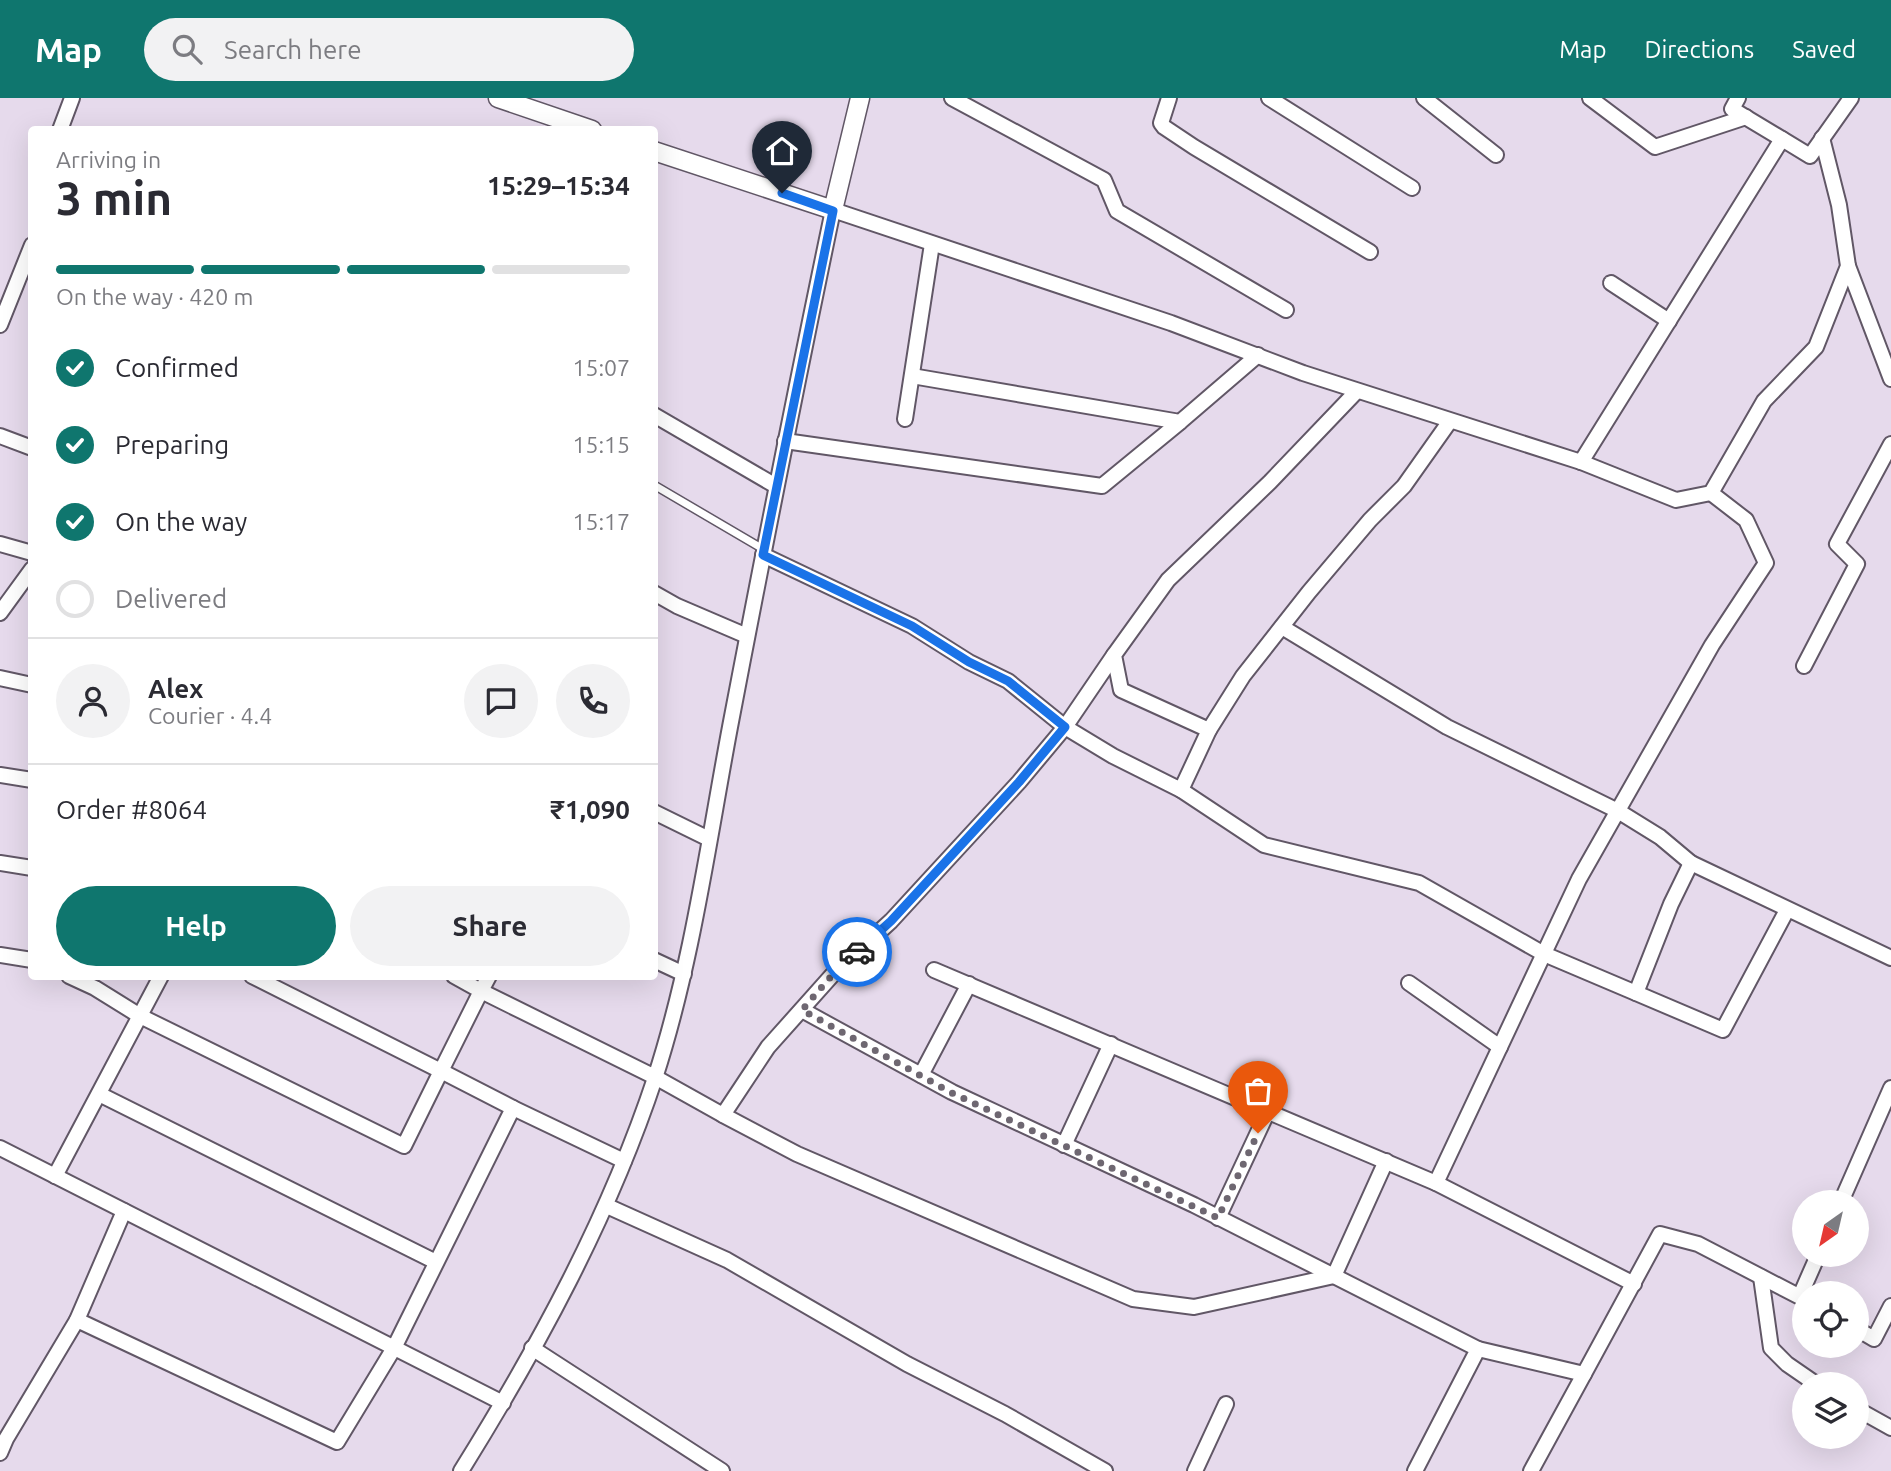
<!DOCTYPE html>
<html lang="en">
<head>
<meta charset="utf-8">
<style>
	body { margin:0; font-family:Ubuntu,sans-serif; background:#f2f2f3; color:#2b2b33; height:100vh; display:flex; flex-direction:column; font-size:26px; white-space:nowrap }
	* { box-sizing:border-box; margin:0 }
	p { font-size:23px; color:#7c7c81 }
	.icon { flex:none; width:38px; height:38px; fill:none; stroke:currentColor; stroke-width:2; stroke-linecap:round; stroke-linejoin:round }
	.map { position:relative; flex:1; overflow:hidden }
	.panel { position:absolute; left:28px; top:28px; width:630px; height:854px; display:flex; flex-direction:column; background:#fff; border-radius:7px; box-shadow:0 7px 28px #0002 }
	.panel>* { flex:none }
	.needle { width:46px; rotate:214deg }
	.buttons { position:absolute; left:1792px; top:1092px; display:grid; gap:14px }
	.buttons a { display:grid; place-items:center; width:77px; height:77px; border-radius:50%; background:#fff; box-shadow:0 7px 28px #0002; font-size:35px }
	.pin { position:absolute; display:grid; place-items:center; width:60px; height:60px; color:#fff; margin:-72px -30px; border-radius:50% 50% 50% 0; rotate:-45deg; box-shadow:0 0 7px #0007 }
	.pin .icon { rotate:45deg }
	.courier { position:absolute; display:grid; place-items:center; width:70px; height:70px; margin:-35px; border:5px solid #1a73e8; border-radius:50%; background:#fff; color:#222; box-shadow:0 2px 9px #0007 }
	.summary em { font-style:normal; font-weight:600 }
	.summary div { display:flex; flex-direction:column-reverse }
	.summary { display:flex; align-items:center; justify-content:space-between; height:119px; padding:0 28px }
	h1 { font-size:46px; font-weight:600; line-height:52px }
	.bar { display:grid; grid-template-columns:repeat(4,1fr); gap:10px 7px; align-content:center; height:84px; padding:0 28px }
	.bar i { height:9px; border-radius:5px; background:#e1e1e2 }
	.bar .current { background:#0f766e }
	.bar p { grid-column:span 4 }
	.line { display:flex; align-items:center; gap:18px; padding:0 28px; border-top:2px solid #e1e1e2 }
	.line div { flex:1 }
	.round { display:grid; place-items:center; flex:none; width:74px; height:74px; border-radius:37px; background:#f2f2f3 }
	ol { padding:0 28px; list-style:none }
	li { display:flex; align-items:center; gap:21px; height:77px }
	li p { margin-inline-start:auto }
	li .icon { padding:7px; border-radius:50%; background:#0f766e; color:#fff; stroke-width:4 }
	li:last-child { color:#7c7c81 }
	li i { width:38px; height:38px; border:4px solid #e1e1e2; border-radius:50% }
	.cta { display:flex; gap:14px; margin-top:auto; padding:14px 28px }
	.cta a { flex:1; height:80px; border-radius:42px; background:#0f766e; color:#fff; font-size:28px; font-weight:600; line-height:80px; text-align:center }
	.cta a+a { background:#f2f2f3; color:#2b2b33 }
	header { display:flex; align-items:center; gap:42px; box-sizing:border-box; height:98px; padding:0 35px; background:#0f766e; color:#fff }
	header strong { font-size:33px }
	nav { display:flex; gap:38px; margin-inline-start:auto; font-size:24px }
	.search { width:490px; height:63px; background:#f2f2f3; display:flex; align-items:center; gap:18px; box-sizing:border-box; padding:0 24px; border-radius:38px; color:#7c7c81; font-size:26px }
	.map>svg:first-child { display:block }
</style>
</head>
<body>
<header>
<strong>Map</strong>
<div class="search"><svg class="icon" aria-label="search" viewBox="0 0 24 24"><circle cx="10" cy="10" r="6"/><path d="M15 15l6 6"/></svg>Search here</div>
<nav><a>Map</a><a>Directions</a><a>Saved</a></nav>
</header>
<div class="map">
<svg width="1891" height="1373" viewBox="0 0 1891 1373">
	<rect width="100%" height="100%" fill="#e6daec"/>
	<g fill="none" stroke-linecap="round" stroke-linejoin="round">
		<g stroke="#615766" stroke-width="10">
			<path id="service" d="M 654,387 L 763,451"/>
		</g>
		<g stroke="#615766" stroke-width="18">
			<g id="minor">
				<path d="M 952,0 L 1104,82 L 1117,113 L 1286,212"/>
				<path d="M 1169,0 L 1161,25 L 1164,29 L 1194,49 L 1370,154"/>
				<path d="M 1269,0 L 1412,90"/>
				<path d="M 1424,0 L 1496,57"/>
				<path d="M 1590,0 L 1655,49 L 1746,19"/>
				<path d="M 1738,0 L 1732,11 L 1782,41"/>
				<path d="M 60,32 L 72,0"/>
				<path d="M 1848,168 L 1891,281"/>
				<path d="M 1611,185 L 1669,223"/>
				<path d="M 0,227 L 32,147"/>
				<path d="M 912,278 L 1180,324 L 1258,257"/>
				<path d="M 654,317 L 776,388"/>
				<path d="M 905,321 L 932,146"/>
				<path d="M 0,338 L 32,350"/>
				<path d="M 785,343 L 1102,388 L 1180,324"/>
				<path d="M 1581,364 L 1782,41 L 1810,58 L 1851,0"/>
				<path d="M 0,446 L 32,455"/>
				<path d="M 763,457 L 912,528 L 969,564 L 1008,583 L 1065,629 L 1114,557"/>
				<path d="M 654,495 L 677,508 L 747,538"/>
				<path d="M 0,515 L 32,471"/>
				<path d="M 1282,529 L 1447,629 L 1618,713 L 1660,739 L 1691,765"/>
				<path d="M 1804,568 L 1857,466 L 1837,446 L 1891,346"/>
				<path d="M 0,580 L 32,587"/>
				<path d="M 1209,632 L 1243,578 L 1309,494 L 1370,422 L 1404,388 L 1450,323"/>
				<path d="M 0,677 L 32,682"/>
				<path d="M 1181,692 L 1264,747 L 1419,785 L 1544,856 L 1636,895 L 1671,806 L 1691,765 L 1891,860"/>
				<path d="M 654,714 L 709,741"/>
				<path d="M 0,765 L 32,770"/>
				<path d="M 0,857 L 32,862"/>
				<path d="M 654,862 L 684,876"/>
				<path d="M 934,872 L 1436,1085"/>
				<path d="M 69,878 L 95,890 L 140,918 L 404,1048 L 441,973 L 252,878"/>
				<path d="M 489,878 L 481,893 L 655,979 L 723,1017 L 768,949 L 835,874 L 891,823 L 1019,684 L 1065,629 L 1113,658 L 1181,692 L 1209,632 L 1121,592 L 1114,557 L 1168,482 L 1270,384 L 1357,293"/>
				<path d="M 1409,885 L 1500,949"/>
				<path d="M 1636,895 L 1723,932 L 1787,812"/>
				<path d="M 802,912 L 952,994 L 1194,1107 L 1478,1251 L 1415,1373"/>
				<path d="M 921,977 L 969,886"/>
				<path d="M 99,996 L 436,1164"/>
				<path d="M 513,1010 L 624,1063"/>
				<path d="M 723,1017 L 797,1056 L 1133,1201 L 1194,1209 L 1334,1178 L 1386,1063"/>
				<path d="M 1064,1047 L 1111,946"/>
				<path d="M 0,1050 L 503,1305"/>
				<path d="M 55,1078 L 161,878"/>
				<path d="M 1841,1104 L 1891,990"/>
				<path d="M 607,1108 L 727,1162 L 907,1266 L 1005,1316 L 1105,1373"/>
				<path d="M 1218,1120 L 1268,1013"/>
				<path d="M 1761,1179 L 1771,1250 L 1787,1266 L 1816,1286"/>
				<path d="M 1634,1186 L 1436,1085 L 1579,781 L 1712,547 L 1766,465 L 1746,422 L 1711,395"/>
				<path d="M 1800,1198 L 1818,1157"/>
				<path d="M 77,1222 L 337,1344 L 394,1250 L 513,1010 L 441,973 L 481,893 L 454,878"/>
				<path d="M 1857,1231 L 1874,1241 L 1891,1208"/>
				<path d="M 532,1250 L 722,1373"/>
				<path d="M 1478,1251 L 1584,1276 L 1660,1136 L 1698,1146 L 1804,1201"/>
				<path d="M 1857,1311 L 1891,1330"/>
				<path d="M 0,1355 L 6,1341 L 77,1222 L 124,1113"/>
				<path d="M 461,1373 C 538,1249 609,1119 655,980 C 692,866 708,746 730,629 C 763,456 797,284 833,112 L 1171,225 L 1303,275 L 1581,364 L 1676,402 L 1711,395 L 1764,303 L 1816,249 L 1848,168 L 1839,107 L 1822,40"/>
				<path d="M 1195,1373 L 1226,1306"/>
				<path d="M 1531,1373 L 1584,1276"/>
			</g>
		</g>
		<g stroke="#615766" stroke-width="21">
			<g id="tertiary">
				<path d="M 498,0 L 592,32"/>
				<path d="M 654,53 L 833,112 L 860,0"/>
			</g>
		</g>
		<use href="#service" stroke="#fff" stroke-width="7"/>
		<use href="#minor" stroke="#fff" stroke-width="14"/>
		<use href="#tertiary" stroke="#fff" stroke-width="18"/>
	</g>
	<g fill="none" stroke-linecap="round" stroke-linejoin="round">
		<path stroke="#6e6771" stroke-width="7" stroke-dasharray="0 12.6" d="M 857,854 L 835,874 L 802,912 L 952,995 L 1218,1120 L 1258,1035"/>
		<path stroke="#1a73e8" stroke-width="9" d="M 782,95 L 833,113 L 763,457 L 912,528 L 969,564 L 1008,583 L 1065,629 L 1019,684 L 891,823 L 857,854"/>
	</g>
</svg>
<div class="buttons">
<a><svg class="needle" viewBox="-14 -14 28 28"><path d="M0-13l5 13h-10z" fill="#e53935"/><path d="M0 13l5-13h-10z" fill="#7c7c81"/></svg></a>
<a><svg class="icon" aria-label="locate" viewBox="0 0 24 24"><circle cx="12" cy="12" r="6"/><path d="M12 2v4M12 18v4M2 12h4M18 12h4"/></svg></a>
<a><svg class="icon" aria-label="layers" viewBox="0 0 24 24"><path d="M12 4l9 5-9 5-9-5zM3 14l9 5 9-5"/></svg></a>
</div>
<div class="pin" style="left:1258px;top:1035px;background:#ea580c"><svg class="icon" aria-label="bag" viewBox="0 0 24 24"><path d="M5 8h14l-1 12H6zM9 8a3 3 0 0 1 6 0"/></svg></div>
<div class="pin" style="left:782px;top:95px;background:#1f2937"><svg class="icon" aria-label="home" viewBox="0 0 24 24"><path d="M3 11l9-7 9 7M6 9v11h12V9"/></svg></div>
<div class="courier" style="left:857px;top:854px"><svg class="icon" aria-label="car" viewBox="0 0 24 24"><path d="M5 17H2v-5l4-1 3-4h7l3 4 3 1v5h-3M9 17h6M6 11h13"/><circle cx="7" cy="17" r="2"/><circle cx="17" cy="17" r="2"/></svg></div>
<section class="panel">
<div class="summary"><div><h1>3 min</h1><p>Arriving in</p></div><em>15:29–15:34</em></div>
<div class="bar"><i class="current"></i><i class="current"></i><i class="current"></i><i></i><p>On the way · 420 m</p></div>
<ol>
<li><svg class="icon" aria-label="check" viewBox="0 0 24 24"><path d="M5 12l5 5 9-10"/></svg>Confirmed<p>15:07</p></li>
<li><svg class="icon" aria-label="check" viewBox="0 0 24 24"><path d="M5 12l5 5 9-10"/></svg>Preparing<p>15:15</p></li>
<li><svg class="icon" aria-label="check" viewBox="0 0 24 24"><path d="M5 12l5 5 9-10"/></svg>On the way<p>15:17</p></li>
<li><i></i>Delivered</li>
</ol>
<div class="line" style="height:126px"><a class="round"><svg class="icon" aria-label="person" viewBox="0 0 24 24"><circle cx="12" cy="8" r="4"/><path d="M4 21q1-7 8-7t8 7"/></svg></a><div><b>Alex</b><p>Courier · 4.4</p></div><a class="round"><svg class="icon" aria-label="chat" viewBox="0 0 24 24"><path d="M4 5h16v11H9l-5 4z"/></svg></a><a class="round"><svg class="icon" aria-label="phone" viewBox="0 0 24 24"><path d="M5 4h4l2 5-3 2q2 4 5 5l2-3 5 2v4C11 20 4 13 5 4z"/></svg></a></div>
<div class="line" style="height:91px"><div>Order #8064</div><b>₹1,090</b></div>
<div class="cta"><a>Help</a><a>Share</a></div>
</section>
</div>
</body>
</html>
